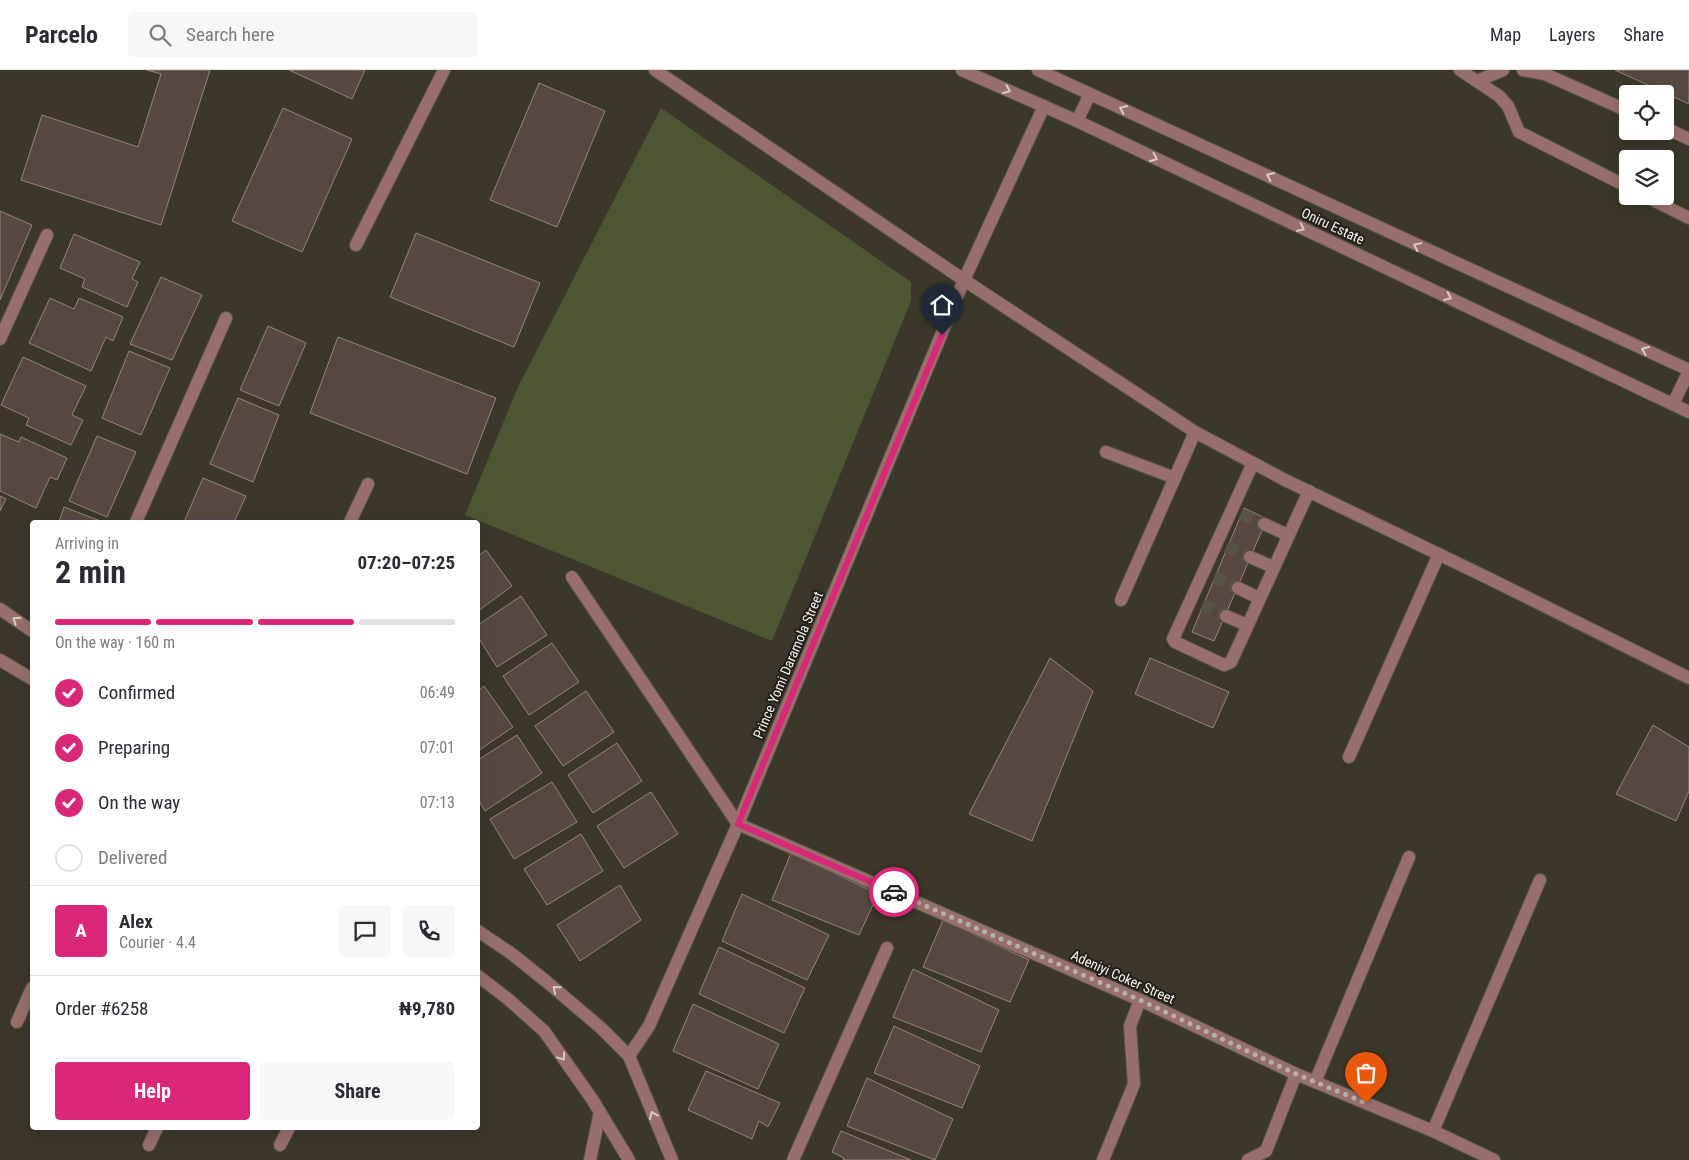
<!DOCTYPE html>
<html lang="en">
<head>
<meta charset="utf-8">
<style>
	body { margin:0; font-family:"Roboto Condensed",sans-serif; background:#f7f7f7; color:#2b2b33; height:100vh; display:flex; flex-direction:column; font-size:19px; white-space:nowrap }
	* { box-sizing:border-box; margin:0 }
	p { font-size:16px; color:#7c7c81 }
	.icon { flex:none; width:28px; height:28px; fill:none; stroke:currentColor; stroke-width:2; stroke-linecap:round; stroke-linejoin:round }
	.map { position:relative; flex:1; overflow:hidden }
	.details { position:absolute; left:30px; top:450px; width:450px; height:610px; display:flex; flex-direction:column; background:#fff; border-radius:5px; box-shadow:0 5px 20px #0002 }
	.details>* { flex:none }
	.fabs { position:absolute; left:1619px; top:15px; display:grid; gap:10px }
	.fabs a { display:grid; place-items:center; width:55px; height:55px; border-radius:5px; background:#fff; box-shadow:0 5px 20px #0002; font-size:25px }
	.pin { position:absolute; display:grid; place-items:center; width:42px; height:42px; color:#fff; margin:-51px -21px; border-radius:50% 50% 50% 0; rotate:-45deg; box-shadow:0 0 5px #0007 }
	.pin .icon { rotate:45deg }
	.courier { position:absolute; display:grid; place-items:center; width:50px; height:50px; margin:-25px; border:4px solid #db2777; border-radius:50%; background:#fff; color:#222; box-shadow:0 1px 6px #0007 }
	.headline em { font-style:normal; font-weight:700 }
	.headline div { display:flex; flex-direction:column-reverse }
	.headline { display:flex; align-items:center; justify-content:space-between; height:85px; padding:0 25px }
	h1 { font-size:32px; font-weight:700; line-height:38px }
	.bar { display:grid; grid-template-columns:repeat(4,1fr); gap:8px 5px; align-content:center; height:60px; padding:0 25px }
	.bar i { height:6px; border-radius:4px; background:#e1e1e2 }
	.bar .selected { background:#db2777 }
	.bar p { grid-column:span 4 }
	.line { display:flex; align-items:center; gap:12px; padding:0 25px; border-top:1px solid #e1e1e2 }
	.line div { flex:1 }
	.round { display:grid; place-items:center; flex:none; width:52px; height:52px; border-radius:5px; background:#f7f7f7 }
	ol { padding:0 25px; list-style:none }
	li { display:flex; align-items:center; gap:15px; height:55px }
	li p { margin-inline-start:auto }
	li .icon { padding:5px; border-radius:50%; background:#db2777; color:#fff; stroke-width:4 }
	li:last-child { color:#7c7c81 }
	li i { width:28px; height:28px; border:2px solid #e1e1e2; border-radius:50% }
	.action { display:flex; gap:10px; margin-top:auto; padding:10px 25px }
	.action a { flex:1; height:58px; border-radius:5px; background:#db2777; color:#fff; font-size:20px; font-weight:700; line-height:58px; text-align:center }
	.action a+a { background:#f7f7f7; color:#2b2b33 }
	header { display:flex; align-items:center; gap:30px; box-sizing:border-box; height:70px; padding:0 25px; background:#fff; border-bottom:1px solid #e1e1e2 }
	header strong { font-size:24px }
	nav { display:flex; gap:28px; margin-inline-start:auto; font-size:18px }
	.search { width:350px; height:45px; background:#f7f7f7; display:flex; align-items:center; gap:12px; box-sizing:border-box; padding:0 18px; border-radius:5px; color:#7c7c81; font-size:19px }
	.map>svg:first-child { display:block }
</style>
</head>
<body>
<header>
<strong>Parcelo</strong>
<div class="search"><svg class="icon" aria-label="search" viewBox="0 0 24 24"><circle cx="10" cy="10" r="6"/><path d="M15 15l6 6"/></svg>Search here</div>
<nav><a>Map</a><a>Layers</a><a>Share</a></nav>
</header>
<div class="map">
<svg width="1689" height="1090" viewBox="0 0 1689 1090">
	<rect width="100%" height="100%" fill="#3b372a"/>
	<path fill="#4f5634" d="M 661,38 L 911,212 L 911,231 L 772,571 L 465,445 L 518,317 Z"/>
	<g fill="#574942" stroke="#95857e">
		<path d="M 147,0 L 210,0 L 161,155 L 21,110 L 42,45 L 138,77 L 161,4 Z"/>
		<path d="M 289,0 L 365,0 L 352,29 Z"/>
		<path d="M 1615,0 L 1689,0 L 1689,34 Z"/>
		<path d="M 539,13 L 605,41 L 557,157 L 490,130 Z"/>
		<path d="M 283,38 L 352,69 L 302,182 L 232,151 Z"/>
		<path d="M 0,141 L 32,155 L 0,230 Z"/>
		<path d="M 416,163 L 540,213 L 514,277 L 390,227 Z"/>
		<path d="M 74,164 L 140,192 L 132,209 L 138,212 L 127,237 L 82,217 L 85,209 L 60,198 Z"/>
		<path d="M 161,207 L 202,225 L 172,290 L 130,274 Z"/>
		<path d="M 50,228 L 74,239 L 79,228 L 123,247 L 113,271 L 106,267 L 91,301 L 29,273 Z"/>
		<path d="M 268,256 L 306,273 L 279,336 L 240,320 Z"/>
		<path d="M 338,267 L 496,328 L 467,404 L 310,343 Z"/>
		<path d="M 129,281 L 170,298 L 141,365 L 102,348 Z"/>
		<path d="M 23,287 L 86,316 L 72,345 L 83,350 L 71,375 L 26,355 L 29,348 L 1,335 Z"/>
		<path d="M 238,328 L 279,345 L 253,412 L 210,394 Z"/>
		<path d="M 0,364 L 19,372 L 21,367 L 67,388 L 57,410 L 50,407 L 36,438 L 0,421 Z"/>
		<path d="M 97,366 L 136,382 L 107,447 L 69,431 Z"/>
		<path d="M 203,408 L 246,426 L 234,452 L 184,452 Z"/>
		<path d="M 0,426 L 6,429 L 0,441 Z"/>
		<path d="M 64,437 L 103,452 L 59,452 Z"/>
		<path d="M 1244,438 L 1267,449 L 1214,571 L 1192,562 Z"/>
		<path d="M 486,480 L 512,516 L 478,541 L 478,486 Z"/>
		<path d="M 521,526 L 547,565 L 497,597 L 478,567 L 478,555 Z"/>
		<path d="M 552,573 L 579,612 L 529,645 L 503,606 Z"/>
		<path d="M 1050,588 L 1093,621 L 1032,771 L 969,744 Z"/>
		<path d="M 1150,588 L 1229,622 L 1213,658 L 1135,624 Z"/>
		<path d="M 484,616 L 513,657 L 478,681 L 478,621 Z"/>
		<path d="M 586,621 L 614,662 L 563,696 L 535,656 Z"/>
		<path d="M 1653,655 L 1689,677 L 1689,721 L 1676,751 L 1616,724 Z"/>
		<path d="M 517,665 L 542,703 L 485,741 L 478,729 L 478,690 Z"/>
		<path d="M 617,673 L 642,711 L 593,743 L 568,705 Z"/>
		<path d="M 552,712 L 577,752 L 514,789 L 490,749 Z"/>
		<path d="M 651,722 L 678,764 L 624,798 L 597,756 Z"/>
		<path d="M 581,764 L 603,801 L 547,835 L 524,799 Z"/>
		<path d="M 791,783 L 878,824 L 859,865 L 772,830 Z"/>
		<path d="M 620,815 L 641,850 L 580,891 L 557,855 Z"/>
		<path d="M 742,824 L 829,865 L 807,910 L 722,871 Z"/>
		<path d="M 943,850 L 1029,890 L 1010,932 L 923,897 Z"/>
		<path d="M 719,877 L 805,918 L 784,963 L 699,924 Z"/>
		<path d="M 913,899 L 999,940 L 981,982 L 893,947 Z"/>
		<path d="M 693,934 L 779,974 L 758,1019 L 673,981 Z"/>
		<path d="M 894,956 L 980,996 L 962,1038 L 874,1003 Z"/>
		<path d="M 706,1001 L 780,1033 L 768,1057 L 759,1051 L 752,1069 L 688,1040 Z"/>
		<path d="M 867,1008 L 953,1049 L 935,1090 L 847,1056 Z"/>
		<path d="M 841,1061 L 911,1090 L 843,1090 L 844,1088 L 832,1082 Z"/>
	</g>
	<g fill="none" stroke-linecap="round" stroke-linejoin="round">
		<g stroke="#575347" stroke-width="12" stroke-dasharray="12 6" stroke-linecap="butt">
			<path d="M 1241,444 L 1264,454"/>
			<path d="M 1226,477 L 1250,487"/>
			<path d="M 1214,507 L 1238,518"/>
			<path d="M 1202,535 L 1226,546"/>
		</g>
		<g stroke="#595549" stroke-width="14">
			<g id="minor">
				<path d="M 655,0 L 964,210 L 1195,362 L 1285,410 L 1488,508 L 1689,608"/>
				<path d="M 962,0 L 1077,51 L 1689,342"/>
				<path d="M 1038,0 L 1689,300"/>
				<path d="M 1460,0 L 1499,26 L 1508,36 L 1519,62 L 1628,117"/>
				<path d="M 1523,0 L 1545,4 L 1628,41"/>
				<path d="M 1477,11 L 1503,0"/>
				<path d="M 1077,51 L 1090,24"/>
				<path d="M 1665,58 L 1689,69"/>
				<path d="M 1645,126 L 1689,148"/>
				<path d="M 356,175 L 444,0"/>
				<path d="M 0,269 L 47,165"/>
				<path d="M 1673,334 L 1689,301"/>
				<path d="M 1106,382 L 1175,408"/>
				<path d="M 1253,393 L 1173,569 L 1175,572 L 1224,595 L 1231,592 L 1309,421"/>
				<path d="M 136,452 L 226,248"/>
				<path d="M 350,452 L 368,414"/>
				<path d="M 1264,454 L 1288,465"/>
				<path d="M 1250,487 L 1273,497"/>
				<path d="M 572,507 L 738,754 L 1140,930 L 1296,1004 L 1433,1061 L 1494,1090"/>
				<path d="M 1238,518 L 1259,528"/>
				<path d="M 1121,530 L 1195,362"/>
				<path d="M 0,539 L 32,561"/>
				<path d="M 1226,546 L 1247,555"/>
				<path d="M 0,590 L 32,609"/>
				<path d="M 1349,687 L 1439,484"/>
				<path d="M 478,861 L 512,884 L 547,912 L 601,958 L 629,986 L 672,1090"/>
				<path d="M 478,906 L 508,929 L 544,961 L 592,1029 L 629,1090"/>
				<path d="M 17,952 L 32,918"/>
				<path d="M 629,986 L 649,956 L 738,754 L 964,210 L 1044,36"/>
				<path d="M 1315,1012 L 1409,787"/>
				<path d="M 1433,1061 L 1540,810"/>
				<path d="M 149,1075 L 157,1058"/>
				<path d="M 280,1075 L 289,1058"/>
				<path d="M 590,1090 L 600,1042"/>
				<path d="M 793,1090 L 887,878"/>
				<path d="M 1103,1090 L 1134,1014 L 1130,956 L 1140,930"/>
				<path d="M 1248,1090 L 1266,1081 L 1296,1004"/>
			</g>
		</g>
		<use href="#minor" stroke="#986f6d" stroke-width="12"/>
	</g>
	<defs><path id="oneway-chevron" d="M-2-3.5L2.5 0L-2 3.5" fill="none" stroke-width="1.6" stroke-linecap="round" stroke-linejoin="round" transform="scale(1.25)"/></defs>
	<g stroke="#d9cbc5">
		<use href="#oneway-chevron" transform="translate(1007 20) rotate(24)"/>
		<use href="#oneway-chevron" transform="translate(1123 39) rotate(-155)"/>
		<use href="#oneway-chevron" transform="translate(1154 88) rotate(25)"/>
		<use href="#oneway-chevron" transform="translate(1270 106) rotate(-155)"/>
		<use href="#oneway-chevron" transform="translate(1301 158) rotate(25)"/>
		<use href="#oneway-chevron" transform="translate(1417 176) rotate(-154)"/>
		<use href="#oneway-chevron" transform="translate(1448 227) rotate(25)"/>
		<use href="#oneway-chevron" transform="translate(1645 280) rotate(-156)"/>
		<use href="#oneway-chevron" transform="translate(16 550) rotate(-146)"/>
		<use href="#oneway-chevron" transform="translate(556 919) rotate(-140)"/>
		<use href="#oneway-chevron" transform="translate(562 987) rotate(56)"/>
		<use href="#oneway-chevron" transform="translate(653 1045) rotate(-113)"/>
	</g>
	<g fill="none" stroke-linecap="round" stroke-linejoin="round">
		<path stroke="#b4b1a7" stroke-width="5" stroke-dasharray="0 9" d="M 894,822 L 1140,930 L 1296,1004 L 1366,1033"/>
		<path stroke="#db2777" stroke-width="6" d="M 894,822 L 738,754 L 942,265"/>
	</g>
	<g text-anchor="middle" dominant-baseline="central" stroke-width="4" stroke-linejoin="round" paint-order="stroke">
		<g font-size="14" fill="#f5f3eb" stroke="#201f19">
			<text transform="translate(1333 156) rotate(25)">Oniru Estate</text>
			<text transform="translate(788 595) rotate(-67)">Prince Yomi Daramola Street</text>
			<text transform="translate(1123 907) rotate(24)">Adeniyi Coker Street</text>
		</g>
	</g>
</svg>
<div class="fabs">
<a><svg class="icon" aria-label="locate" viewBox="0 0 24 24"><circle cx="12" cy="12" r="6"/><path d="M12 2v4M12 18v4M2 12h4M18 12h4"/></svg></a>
<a><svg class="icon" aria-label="layers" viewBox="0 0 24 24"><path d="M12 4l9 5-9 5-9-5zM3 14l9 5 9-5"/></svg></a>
</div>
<div class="pin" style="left:1366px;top:1033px;background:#ea580c"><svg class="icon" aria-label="bag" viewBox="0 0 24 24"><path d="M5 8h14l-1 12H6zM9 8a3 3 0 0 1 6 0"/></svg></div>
<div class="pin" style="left:942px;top:265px;background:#1f2937"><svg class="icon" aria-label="home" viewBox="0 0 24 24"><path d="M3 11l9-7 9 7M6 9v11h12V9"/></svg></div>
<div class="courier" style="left:894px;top:822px"><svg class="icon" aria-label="car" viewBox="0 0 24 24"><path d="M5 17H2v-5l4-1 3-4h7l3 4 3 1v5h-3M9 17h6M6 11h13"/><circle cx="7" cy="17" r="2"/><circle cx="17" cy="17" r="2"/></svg></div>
<section class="details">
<div class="headline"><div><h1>2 min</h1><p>Arriving in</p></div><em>07:20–07:25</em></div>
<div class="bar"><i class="selected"></i><i class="selected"></i><i class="selected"></i><i></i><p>On the way · 160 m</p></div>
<ol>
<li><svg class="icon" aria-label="check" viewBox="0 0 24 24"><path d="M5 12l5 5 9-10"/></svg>Confirmed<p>06:49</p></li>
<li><svg class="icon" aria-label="check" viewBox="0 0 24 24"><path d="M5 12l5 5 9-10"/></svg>Preparing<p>07:01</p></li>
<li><svg class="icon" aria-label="check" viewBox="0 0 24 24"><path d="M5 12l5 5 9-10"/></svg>On the way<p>07:13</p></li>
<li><i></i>Delivered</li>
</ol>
<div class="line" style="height:90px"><b class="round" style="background:#db2777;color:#fff">A</b><div><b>Alex</b><p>Courier · 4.4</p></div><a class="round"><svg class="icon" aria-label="chat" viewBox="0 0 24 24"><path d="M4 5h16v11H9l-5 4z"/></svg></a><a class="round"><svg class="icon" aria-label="phone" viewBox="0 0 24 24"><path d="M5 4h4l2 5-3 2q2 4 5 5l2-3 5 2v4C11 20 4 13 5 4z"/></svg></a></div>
<div class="line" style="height:65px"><div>Order #6258</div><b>₦9,780</b></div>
<div class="action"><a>Help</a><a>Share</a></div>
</section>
</div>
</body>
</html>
